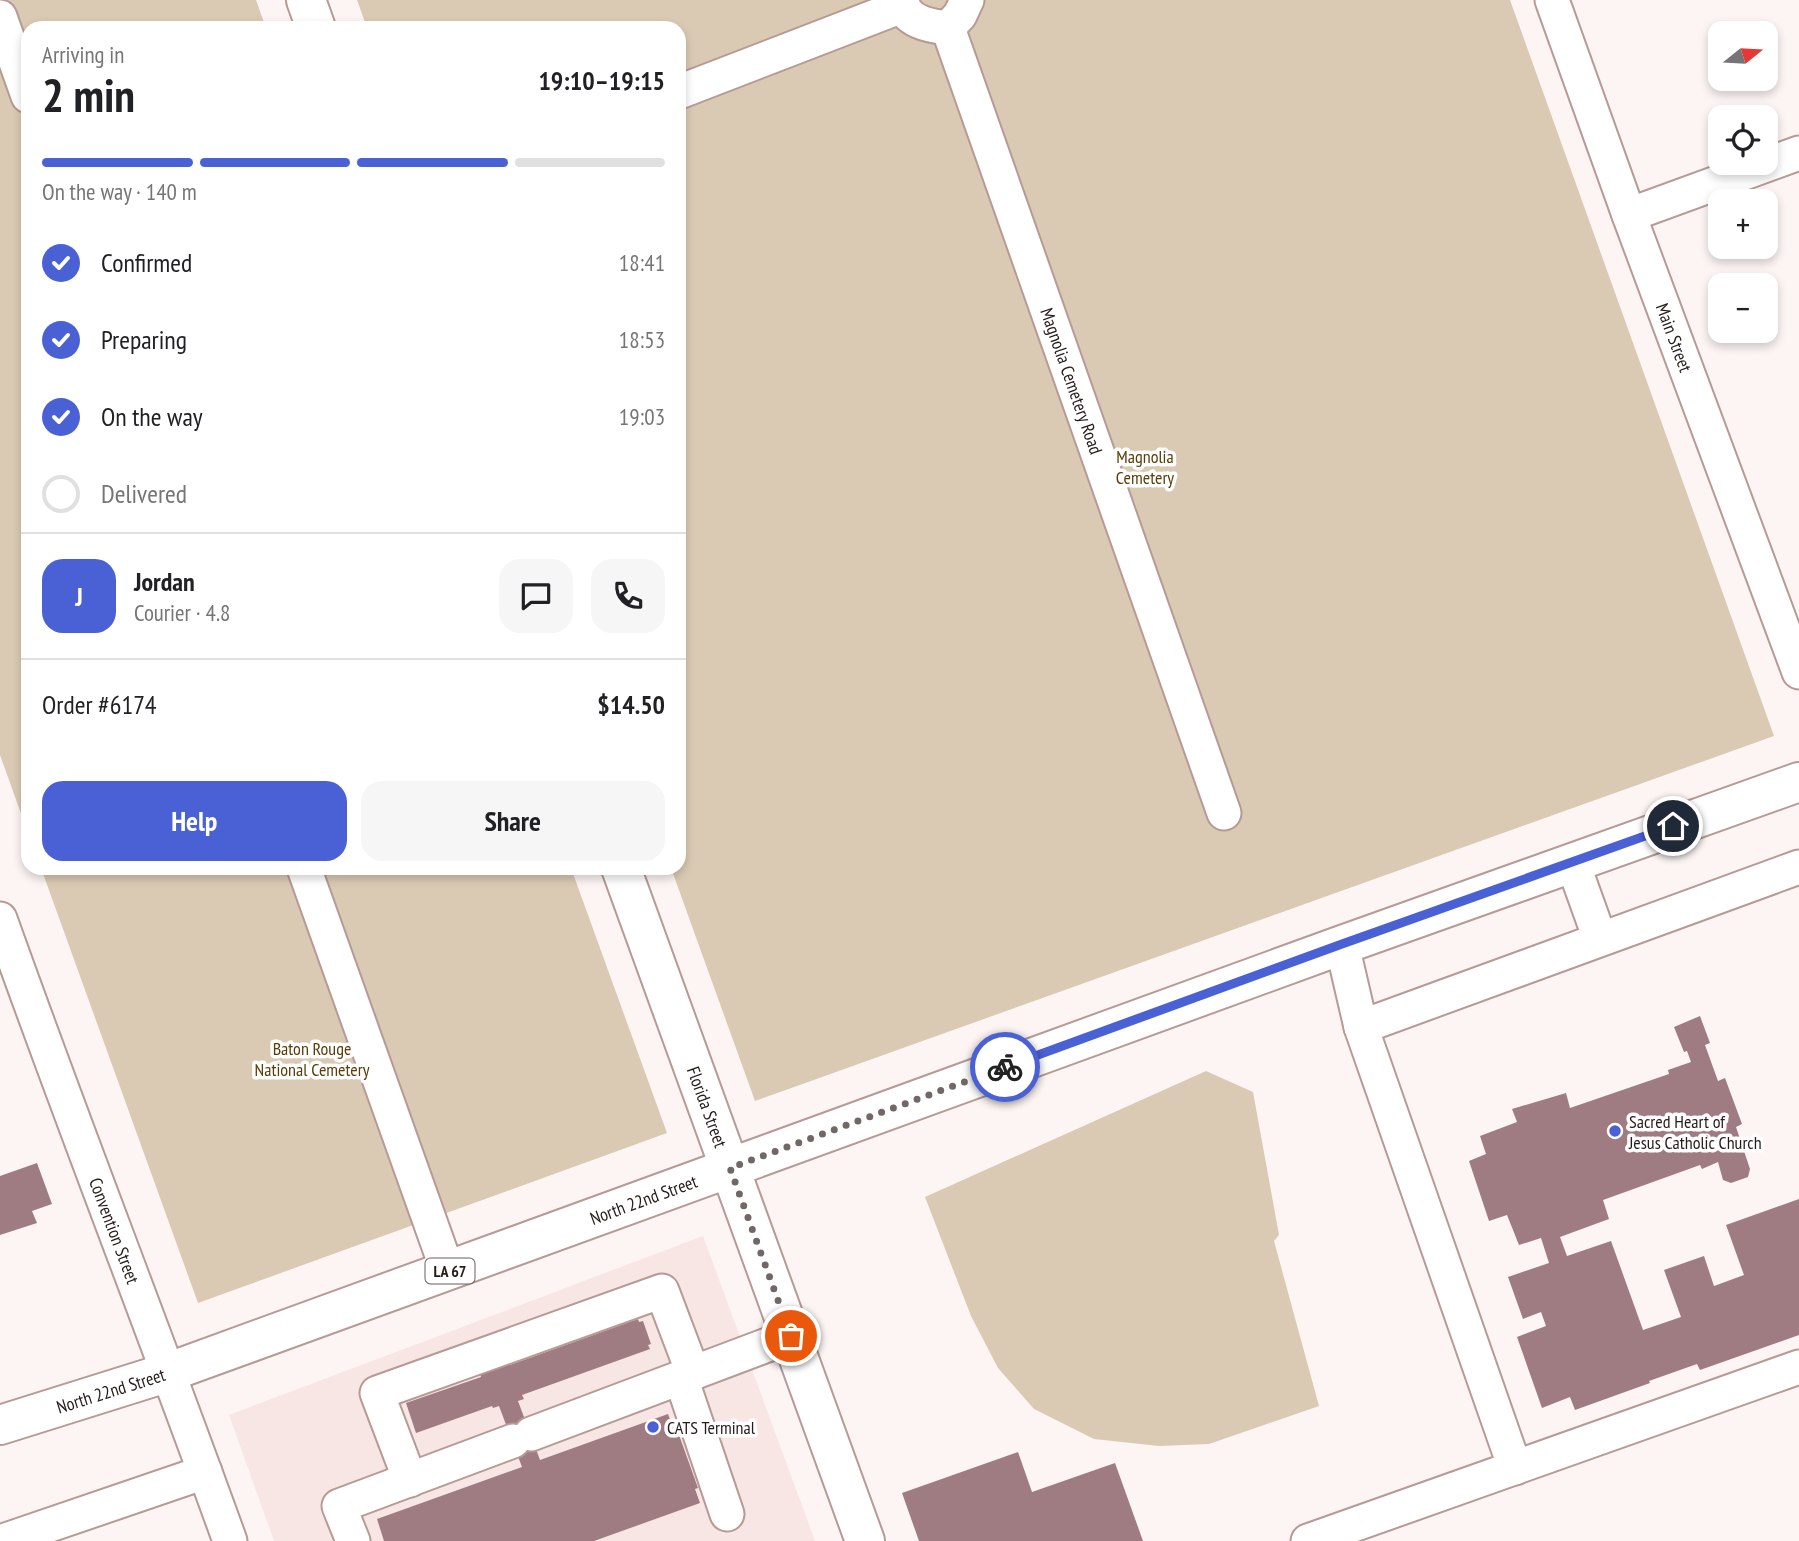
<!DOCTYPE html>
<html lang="en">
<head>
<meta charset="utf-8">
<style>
	body { margin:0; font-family:"PT Sans Narrow",sans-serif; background:#f6f6f6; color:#202124; height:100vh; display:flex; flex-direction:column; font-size:26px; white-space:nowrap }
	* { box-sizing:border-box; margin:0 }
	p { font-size:23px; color:#757577 }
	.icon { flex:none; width:38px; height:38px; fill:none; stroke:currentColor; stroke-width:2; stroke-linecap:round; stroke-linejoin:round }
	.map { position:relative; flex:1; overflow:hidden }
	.panel { position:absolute; left:21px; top:21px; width:665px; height:854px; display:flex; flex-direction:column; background:#fff; border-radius:21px; box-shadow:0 4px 10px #0003 }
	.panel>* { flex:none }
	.needle { width:46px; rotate:72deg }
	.fabs { position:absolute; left:1708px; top:21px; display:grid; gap:14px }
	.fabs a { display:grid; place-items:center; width:70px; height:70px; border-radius:14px; background:#fff; box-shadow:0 4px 10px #0003; font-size:35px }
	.pin { position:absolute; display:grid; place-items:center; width:60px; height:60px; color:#fff; margin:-30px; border:4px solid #fff; border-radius:50%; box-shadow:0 2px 7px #0007 }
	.courier { position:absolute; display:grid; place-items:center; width:70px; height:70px; margin:-35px; border:5px solid #4a61d6; border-radius:50%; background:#fff; color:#222; box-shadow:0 2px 9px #0007 }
	.summary em { font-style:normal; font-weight:700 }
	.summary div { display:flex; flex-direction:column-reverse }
	.summary { display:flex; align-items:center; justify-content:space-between; height:119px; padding:0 21px }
	h1 { font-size:46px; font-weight:700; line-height:52px }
	.bar { display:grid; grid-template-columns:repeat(4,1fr); gap:10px 7px; align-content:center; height:84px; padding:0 21px }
	.bar i { height:9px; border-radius:5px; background:#e0e0e0 }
	.bar .current { background:#4a61d6 }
	.bar p { grid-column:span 4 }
	.line { display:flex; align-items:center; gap:18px; padding:0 21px; border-top:2px solid #e0e0e0 }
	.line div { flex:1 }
	.round { display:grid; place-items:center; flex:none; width:74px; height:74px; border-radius:21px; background:#f6f6f6 }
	ol { padding:0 21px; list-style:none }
	li { display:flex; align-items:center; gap:21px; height:77px }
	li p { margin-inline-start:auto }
	li .icon { padding:7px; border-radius:50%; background:#4a61d6; color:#fff; stroke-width:4 }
	li:last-child { color:#757577 }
	li i { width:38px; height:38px; border:4px solid #e0e0e0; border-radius:50% }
	.button { display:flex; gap:14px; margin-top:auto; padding:14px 21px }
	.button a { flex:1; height:80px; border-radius:21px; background:#4a61d6; color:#fff; font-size:28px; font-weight:700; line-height:80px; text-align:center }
	.button a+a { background:#f6f6f6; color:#202124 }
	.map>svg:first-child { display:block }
</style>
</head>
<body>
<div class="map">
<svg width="1799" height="1541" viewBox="0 0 1799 1541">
	<rect width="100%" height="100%" fill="#fcf5f4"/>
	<path fill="#f7e6e3" d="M 703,1236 L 815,1541 L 274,1541 L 229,1415 Z"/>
	<g fill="#dacab4">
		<path d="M 0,0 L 256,0 L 266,28 L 28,28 L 28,833 L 0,755 Z"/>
		<path d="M 357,0 L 1510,0 L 1774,736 L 755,1101 L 671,868 L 679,868 L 679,28 L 367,28 Z"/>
		<path d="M 41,868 L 571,868 L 667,1133 L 198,1303 Z"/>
		<path d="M 1206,1071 L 1253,1092 L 1279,1235 L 1274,1241 L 1319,1406 L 1209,1444 L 1159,1446 L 1094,1439 L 1034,1409 L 998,1368 L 971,1316 L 925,1197 Z"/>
	</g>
	<g fill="#9f7b82">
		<path d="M 1700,1016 L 1710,1043 L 1705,1045 L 1718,1081 L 1725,1078 L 1742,1124 L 1736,1127 L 1750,1169 L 1748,1177 L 1731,1183 L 1723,1180 L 1718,1162 L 1702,1169 L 1700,1165 L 1603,1200 L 1609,1219 L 1560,1237 L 1567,1256 L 1611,1241 L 1643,1330 L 1681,1317 L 1664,1270 L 1704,1256 L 1714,1286 L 1744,1275 L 1726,1225 L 1799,1199 L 1799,1335 L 1700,1370 L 1697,1364 L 1649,1381 L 1650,1383 L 1575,1410 L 1570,1397 L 1542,1408 L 1517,1337 L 1546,1326 L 1541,1312 L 1523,1319 L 1508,1277 L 1549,1263 L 1541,1238 L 1519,1245 L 1507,1215 L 1489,1221 L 1469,1161 L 1486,1154 L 1480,1136 L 1517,1122 L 1512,1109 L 1566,1093 L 1570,1108 L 1669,1074 L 1668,1070 L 1691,1062 L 1687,1051 L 1684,1052 L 1674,1027 Z"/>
		<path d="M 37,1163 L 52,1204 L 32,1211 L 37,1223 L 0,1235 L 0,1176 Z"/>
		<path d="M 638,1319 L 639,1322 L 643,1321 L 651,1344 L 648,1345 L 650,1349 L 522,1395 L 524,1399 L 518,1401 L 540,1460 L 668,1414 L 671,1422 L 674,1421 L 698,1488 L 695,1489 L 700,1503 L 594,1541 L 384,1541 L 377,1519 L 522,1467 L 499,1406 L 493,1408 L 492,1406 L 416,1433 L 406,1403 L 481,1377 L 476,1363 L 506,1353 L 510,1365 Z"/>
		<path d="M 1018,1452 L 1032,1492 L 1115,1463 L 1143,1541 L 919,1541 L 902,1493 Z"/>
	</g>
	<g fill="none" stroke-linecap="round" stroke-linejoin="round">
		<g stroke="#b79a95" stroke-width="37">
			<g id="minor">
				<path d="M 902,0 C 904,22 930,26 948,28 L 960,15 L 967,0"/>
				<path id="s1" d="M 1552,0 L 1629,215 L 1799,672"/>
				<path d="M 0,17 L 28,96"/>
				<path id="s2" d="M 948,28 L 1224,813"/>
				<path d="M 679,92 L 902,6"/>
				<path d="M 1629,215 L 1799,153"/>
				<path d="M 1572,861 L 1600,939"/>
				<path d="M 304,868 L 448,1272"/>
				<path id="s3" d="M 0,919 C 74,1127 155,1333 230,1541"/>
				<path d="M 1342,945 L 1361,1027 L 1515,1468"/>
				<path d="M 1361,1027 L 1799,867"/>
				<path d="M 681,1378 L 727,1514"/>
				<path d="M 531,1434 L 791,1336"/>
				<path d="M 410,1480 L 377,1393 L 662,1291 L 693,1373"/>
				<path d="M 3,1541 L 205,1472"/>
				<path d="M 353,1541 L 339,1506 L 513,1441"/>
				<path d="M 1308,1541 L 1799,1367"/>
			</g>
		</g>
		<g stroke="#b79a95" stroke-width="42">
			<g id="major">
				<path d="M 306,0 L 316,28"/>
				<path id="s4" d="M 621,868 L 865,1541"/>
				<path id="s5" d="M 0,1425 L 169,1372 L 1342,945 L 1799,782"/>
			</g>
		</g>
		<use href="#minor" stroke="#fff" stroke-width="33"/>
		<use href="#major" stroke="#fff" stroke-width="38"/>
	</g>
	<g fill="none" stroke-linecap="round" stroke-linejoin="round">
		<path stroke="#716766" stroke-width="7" stroke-dasharray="0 12.6" d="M 791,1336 L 730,1168 L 1005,1067"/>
		<path stroke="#4a61d6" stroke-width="9" d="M 1005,1067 L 1342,944 L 1673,826"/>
	</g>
	<g fill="#4a61d6" stroke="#fff" stroke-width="2.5">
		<circle cx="1615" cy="1131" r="7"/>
		<circle cx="653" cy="1427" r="7"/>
	</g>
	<g text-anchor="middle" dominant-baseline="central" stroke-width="7" stroke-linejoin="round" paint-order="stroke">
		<rect fill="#fff" stroke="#675f5e" stroke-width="2" x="425.5" y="1258.5" width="49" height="25" rx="5"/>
		<g font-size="16" font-weight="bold" fill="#261b19">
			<text x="450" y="1271">LA 67</text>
		</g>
		<g font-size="18" fill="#261b19" stroke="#fff">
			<text stroke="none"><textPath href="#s1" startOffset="359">Main Street</textPath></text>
			<text stroke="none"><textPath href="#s2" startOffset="374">Magnolia Cemetery Road</textPath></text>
			<text stroke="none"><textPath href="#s4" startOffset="254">Florida Street</textPath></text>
			<text stroke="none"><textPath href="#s5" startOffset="682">North 22nd Street</textPath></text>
			<text stroke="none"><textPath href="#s3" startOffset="332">Convention Street</textPath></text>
			<text stroke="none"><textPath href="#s5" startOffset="116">North 22nd Street</textPath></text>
		</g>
		<g font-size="18" fill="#593c07" stroke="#fff">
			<text x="1145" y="456">Magnolia<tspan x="1145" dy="21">Cemetery</tspan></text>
			<text x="312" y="1048">Baton Rouge<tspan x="312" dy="21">National Cemetery</tspan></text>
		</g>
		<g font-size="18" fill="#261b19" stroke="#fff" text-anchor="start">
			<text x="1629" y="1121">Sacred Heart of<tspan x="1629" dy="21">Jesus Catholic Church</tspan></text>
			<text x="667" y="1427">CATS Terminal</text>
		</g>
	</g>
</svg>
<div class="fabs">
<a><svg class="needle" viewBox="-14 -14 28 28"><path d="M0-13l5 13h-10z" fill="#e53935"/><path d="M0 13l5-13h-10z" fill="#757577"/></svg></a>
<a><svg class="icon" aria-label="locate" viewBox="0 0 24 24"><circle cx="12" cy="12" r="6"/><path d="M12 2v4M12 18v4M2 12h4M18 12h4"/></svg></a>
<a>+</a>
<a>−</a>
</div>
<div class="pin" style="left:791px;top:1336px;background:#ea580c"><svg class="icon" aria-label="bag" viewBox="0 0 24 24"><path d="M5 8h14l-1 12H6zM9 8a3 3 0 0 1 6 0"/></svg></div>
<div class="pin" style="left:1673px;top:826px;background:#1f2937"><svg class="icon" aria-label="home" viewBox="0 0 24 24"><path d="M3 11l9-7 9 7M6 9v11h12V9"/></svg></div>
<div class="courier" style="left:1005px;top:1067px"><svg class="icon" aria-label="bike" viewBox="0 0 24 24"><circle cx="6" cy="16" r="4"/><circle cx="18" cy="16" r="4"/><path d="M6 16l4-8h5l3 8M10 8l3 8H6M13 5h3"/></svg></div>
<section class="panel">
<div class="summary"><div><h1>2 min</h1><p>Arriving in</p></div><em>19:10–19:15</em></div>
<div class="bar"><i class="current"></i><i class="current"></i><i class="current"></i><i></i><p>On the way · 140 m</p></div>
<ol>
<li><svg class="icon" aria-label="check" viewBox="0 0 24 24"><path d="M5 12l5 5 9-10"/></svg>Confirmed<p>18:41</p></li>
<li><svg class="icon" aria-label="check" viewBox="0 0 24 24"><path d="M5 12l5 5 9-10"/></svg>Preparing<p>18:53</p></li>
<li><svg class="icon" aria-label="check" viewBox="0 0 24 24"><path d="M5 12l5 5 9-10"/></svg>On the way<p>19:03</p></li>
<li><i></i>Delivered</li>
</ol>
<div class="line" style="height:126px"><b class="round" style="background:#4a61d6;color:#fff">J</b><div><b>Jordan</b><p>Courier · 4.8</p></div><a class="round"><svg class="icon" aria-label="chat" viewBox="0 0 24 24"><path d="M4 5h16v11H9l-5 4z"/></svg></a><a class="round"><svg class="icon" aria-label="phone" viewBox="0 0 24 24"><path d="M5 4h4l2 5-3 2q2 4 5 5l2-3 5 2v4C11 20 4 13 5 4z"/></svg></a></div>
<div class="line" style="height:91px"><div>Order #6174</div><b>$14.50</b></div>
<div class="button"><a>Help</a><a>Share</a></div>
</section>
</div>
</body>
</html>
